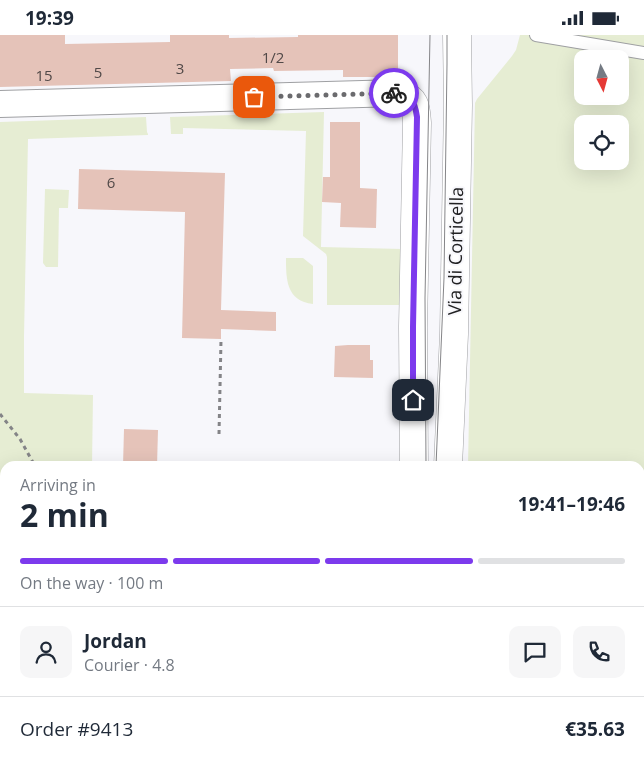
<!DOCTYPE html>
<html lang="en">
<head>
<meta charset="utf-8">
<style>
	body { margin:0; font-family:"Open Sans",sans-serif; background:#f6f6f7; color:#1f2937; height:100vh; display:flex; flex-direction:column; font-size:19px; white-space:nowrap }
	* { box-sizing:border-box; margin:0 }
	p { font-size:16px; color:#747a83 }
	.icon { flex:none; width:28px; height:28px; fill:none; stroke:currentColor; stroke-width:2; stroke-linecap:round; stroke-linejoin:round }
	.map { position:relative; flex:1; overflow:hidden }
	.drawer { position:absolute; left:0px; top:426px; width:645px; height:311px; display:flex; flex-direction:column; background:#fff; border-radius:15px 15px 0 0; box-shadow:0 5px 20px #0002 }
	.drawer>* { flex:none }
	.needle { width:32px; rotate:174deg }
	.buttons { position:absolute; left:574px; top:15px; display:grid; gap:10px }
	.buttons a { display:grid; place-items:center; width:55px; height:55px; border-radius:10px; background:#fff; box-shadow:0 5px 20px #0002; font-size:25px }
	.pin { position:absolute; display:grid; place-items:center; width:42px; height:42px; color:#fff; margin:-21px; border-radius:10px; box-shadow:0 2px 8px #0006 }
	.courier { position:absolute; display:grid; place-items:center; width:50px; height:50px; margin:-25px; border:4px solid #7c3aed; border-radius:50%; background:#fff; color:#222; box-shadow:0 1px 6px #0007 }
	.head em { font-style:normal; font-weight:700 }
	.head div { display:flex; flex-direction:column-reverse }
	.head { display:flex; align-items:center; justify-content:space-between; height:85px; padding:0 20px }
	h1 { font-size:32px; font-weight:700; line-height:38px }
	.bar { display:grid; grid-template-columns:repeat(4,1fr); gap:8px 5px; align-content:center; height:60px; padding:0 20px }
	.bar i { height:6px; border-radius:4px; background:#e0e1e3 }
	.bar .on { background:#7c3aed }
	.bar p { grid-column:span 4 }
	.line { display:flex; align-items:center; gap:12px; padding:0 20px; border-top:1px solid #e0e1e3 }
	.line div { flex:1 }
	.round { display:grid; place-items:center; flex:none; width:52px; height:52px; border-radius:10px; background:#f6f6f7 }
	.status { display:flex; justify-content:space-between; align-items:center; height:35px; padding:0 25px; background:#fff; direction:ltr }
	.status svg { height:14px; fill:currentColor }
	.map>svg:first-child { display:block }
</style>
</head>
<body>
<div class="status"><b>19:39</b><svg viewBox="0 0 49 12"><path d="M0 12V9h3v3zM5 12V6h3v6zM10 12V3h3v9zM15 12V0h3v12zM26 1h20v11H26zM47 4h2v5h-2z"/></svg></div>
<div class="map">
<svg width="644" height="737" viewBox="0 0 644 737">
	<rect width="100%" height="100%" fill="#f7f7fb"/>
	<g fill="#e6edd3" fill-rule="evenodd">
		<path d="M 520,0 L 644,0 L 644,737 L 464,737 L 464,732 L 640,732 L 640,431 L 468,431 L 475,68 L 477,64 L 512,21 L 516,15 ZM 582,24 L 620,24 L 620,61 L 582,61 ZM 582,89 L 620,89 L 620,126 L 582,126 Z"/>
		<path d="M 324,77 L 321,212 L 402,214 L 401,270 L 327,270 L 327,222 L 326,219 L 303,201 L 306,96 L 183,93 L 183,99 L 171,99 L 170,82 Z"/>
		<path d="M 146,82 L 147,97 L 148,99 L 148,100 L 28,104 L 24,302 L 24,358 L 93,360 L 92,431 L 5,431 L 5,474 L 0,474 L 0,87 Z"/>
		<path d="M 45,154 L 69,155 L 68,173 L 59,173 L 58,232 L 46,232 L 43,228 Z"/>
		<path d="M 286,223 L 303,223 L 313,231 L 313,269 C 286,266 286,244 286,223 Z"/>
		<path d="M 0,570 L 5,570 L 5,732 L 49,733 L 49,737 L 0,737 Z"/>
		<path d="M 70,733 L 164,732 L 164,737 L 70,737 Z"/>
	</g>
	<g fill="#e5c3b9">
		<path d="M 0,0 L 65,0 L 65,9 L 170,7 L 170,0 L 229,0 L 229,3 L 298,2 L 298,0 L 398,0 L 398,42 L 343,42 L 343,35 L 274,36 L 273,33 L 230,34 L 231,46 L 0,52 Z"/>
		<path d="M 330,87 L 360,87 L 360,153 L 377,154 L 376,193 L 340,192 L 341,168 L 322,167 L 323,142 L 330,142 Z"/>
		<path d="M 79,134 L 225,138 L 221,275 L 276,277 L 276,296 L 221,294 L 221,304 L 182,303 L 185,177 L 78,174 Z"/>
		<path d="M 348,310 L 370,310 L 370,325 L 373,325 L 373,343 L 334,342 L 335,311 Z"/>
		<path d="M 124,394 L 158,395 L 157,431 L 123,431 Z"/>
	</g>
	<g fill="none" stroke-linecap="round" stroke-linejoin="round">
		<g stroke="#9fa0a3" stroke-width="14">
			<g id="service">
				<path d="M 536,0 L 644,18"/>
				<path d="M 238,737 L 238,732"/>
				<path d="M 361,737 L 361,732"/>
			</g>
		</g>
		<g stroke="#9fa0a3" stroke-width="28">
			<path id="minor" d="M 0,69 L 399,58"/>
		</g>
		<g stroke="#9fa0a3" stroke-width="29">
			<g id="secondary">
				<path d="M 399,58 C 416,64 416,72 417,88 L 413,292 L 414,431"/>
				<path d="M 448,431 L 454,299 L 458,70 L 457,0"/>
				<path d="M 408,737 L 408,732"/>
				<path d="M 442,737 L 442,732"/>
			</g>
		</g>
		<g stroke="#848487" stroke-width="3" stroke-dasharray="4 4" stroke-linecap="butt">
			<path d="M 0,379 L 20,404 L 35,431"/>
			<path d="M 219,399 L 221,305"/>
			<path d="M 0,478 L 5,478"/>
			<path d="M 0,575 L 5,575"/>
			<path d="M 192,732 L 192,737"/>
			<path d="M 65,737 L 65,732"/>
		</g>
		<use href="#service" stroke="#fff" stroke-width="12"/>
		<use href="#minor" stroke="#fff" stroke-width="26"/>
		<use href="#secondary" stroke="#fff" stroke-width="28"/>
		<g stroke="#858588" stroke-width="1">
			<path d="M 426,431 L 425,263 L 430,0"/>
			<path d="M 436,431 L 444,243 L 447,29 L 447,0"/>
			<path d="M 420,737 L 420,732"/>
			<path d="M 430,737 L 430,732"/>
		</g>
	</g>
	<g fill="none" stroke-linecap="round" stroke-linejoin="round">
		<path stroke="#6b6b6e" stroke-width="5" stroke-dasharray="0 9" d="M 254,62 L 394,58"/>
		<path stroke="#7c3aed" stroke-width="6" d="M 394,58 C 410,57 415,67 417,82 L 413,292 L 413,365"/>
	</g>
	<g text-anchor="middle" dominant-baseline="central" stroke-width="4" stroke-linejoin="round" paint-order="stroke">
		<g font-size="15" fill="#514948">
			<text x="273" y="22">1/2</text>
			<text x="180" y="33">3</text>
			<text x="98" y="37">5</text>
			<text x="44" y="40">15</text>
			<text x="111" y="147">6</text>
		</g>
		<g font-size="18" fill="#202022" stroke="#f7f7fb">
			<text transform="translate(455 216) rotate(-89)">Via di Corticella</text>
		</g>
	</g>
</svg>
<div class="buttons">
<a><svg class="needle" viewBox="-14 -14 28 28"><path d="M0-13l5 13h-10z" fill="#e53935"/><path d="M0 13l5-13h-10z" fill="#747a83"/></svg></a>
<a><svg class="icon" aria-label="locate" viewBox="0 0 24 24"><circle cx="12" cy="12" r="6"/><path d="M12 2v4M12 18v4M2 12h4M18 12h4"/></svg></a>
</div>
<div class="pin" style="left:254px;top:62px;background:#ea580c"><svg class="icon" aria-label="bag" viewBox="0 0 24 24"><path d="M5 8h14l-1 12H6zM9 8a3 3 0 0 1 6 0"/></svg></div>
<div class="pin" style="left:413px;top:365px;background:#1f2937"><svg class="icon" aria-label="home" viewBox="0 0 24 24"><path d="M3 11l9-7 9 7M6 9v11h12V9"/></svg></div>
<div class="courier" style="left:394px;top:58px"><svg class="icon" aria-label="bike" viewBox="0 0 24 24"><circle cx="6" cy="16" r="4"/><circle cx="18" cy="16" r="4"/><path d="M6 16l4-8h5l3 8M10 8l3 8H6M13 5h3"/></svg></div>
<section class="drawer">
<div class="head"><div><h1>2 min</h1><p>Arriving in</p></div><em>19:41–19:46</em></div>
<div class="bar"><i class="on"></i><i class="on"></i><i class="on"></i><i></i><p>On the way · 100 m</p></div>
<div class="line" style="height:90px"><a class="round"><svg class="icon" aria-label="person" viewBox="0 0 24 24"><circle cx="12" cy="8" r="4"/><path d="M4 21q1-7 8-7t8 7"/></svg></a><div><b>Jordan</b><p>Courier · 4.8</p></div><a class="round"><svg class="icon" aria-label="chat" viewBox="0 0 24 24"><path d="M4 5h16v11H9l-5 4z"/></svg></a><a class="round"><svg class="icon" aria-label="phone" viewBox="0 0 24 24"><path d="M5 4h4l2 5-3 2q2 4 5 5l2-3 5 2v4C11 20 4 13 5 4z"/></svg></a></div>
<div class="line" style="height:65px"><div>Order #9413</div><b>€35.63</b></div>
</section>
</div>
</body>
</html>
